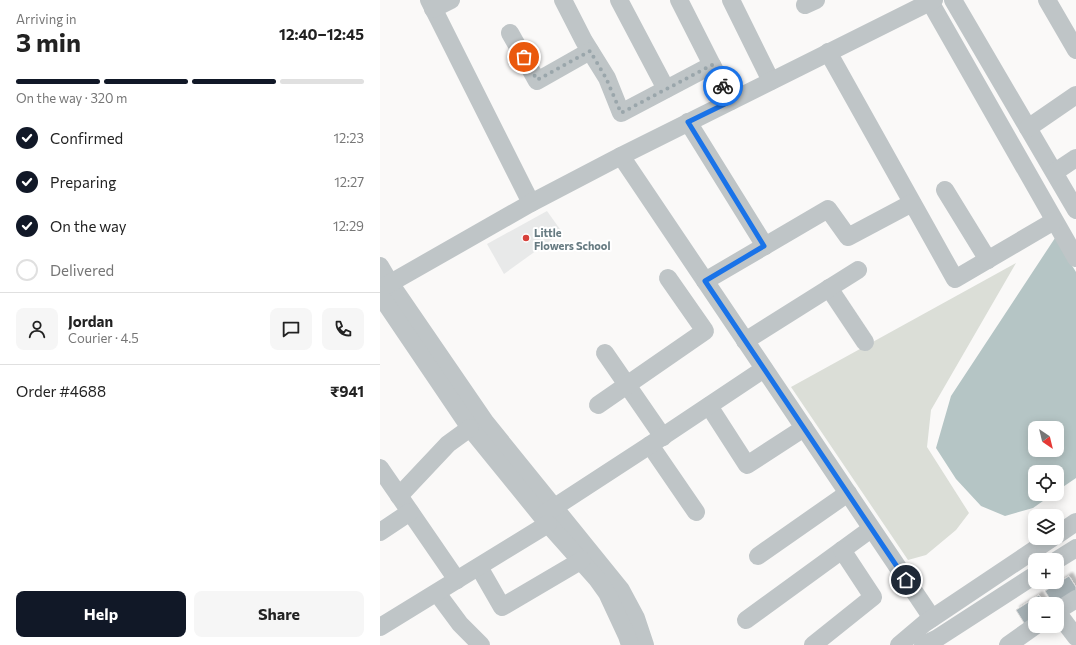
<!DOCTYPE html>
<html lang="en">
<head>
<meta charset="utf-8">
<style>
	body { margin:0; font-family:Commissioner,sans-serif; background:#f6f6f6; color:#222; height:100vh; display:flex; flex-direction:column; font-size:15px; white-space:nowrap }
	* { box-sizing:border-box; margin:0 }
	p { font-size:13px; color:#767676 }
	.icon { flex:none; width:22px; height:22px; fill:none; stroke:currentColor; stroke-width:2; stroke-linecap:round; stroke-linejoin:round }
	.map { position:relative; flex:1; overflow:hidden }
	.side { display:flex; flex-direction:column; background:#fff; width:380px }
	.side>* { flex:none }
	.needle { width:26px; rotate:145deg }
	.buttons { position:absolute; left:648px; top:421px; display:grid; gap:8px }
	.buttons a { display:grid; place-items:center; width:36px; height:36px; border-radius:8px; background:#fff; box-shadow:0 2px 10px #0003; font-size:20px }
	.pin { position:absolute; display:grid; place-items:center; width:34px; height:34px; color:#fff; margin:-17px; border:2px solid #fff; border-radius:50%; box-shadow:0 1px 4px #0007 }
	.courier { position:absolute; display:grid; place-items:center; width:40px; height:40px; margin:-20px; border:3px solid #1a73e8; border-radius:50%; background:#fff; color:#222; box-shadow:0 1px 5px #0007 }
	.summary em { font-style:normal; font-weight:700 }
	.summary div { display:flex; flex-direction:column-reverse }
	.summary { display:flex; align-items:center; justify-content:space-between; height:68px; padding:0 16px }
	h1 { font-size:26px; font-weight:700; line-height:30px }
	.bar { display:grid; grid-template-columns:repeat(4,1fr); gap:6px 4px; align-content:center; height:48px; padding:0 16px }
	.bar i { height:5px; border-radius:3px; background:#e0e0e0 }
	.bar .selected { background:#111827 }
	.bar p { grid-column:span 4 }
	.line { display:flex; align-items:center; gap:10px; padding:0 16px; border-top:1px solid #e0e0e0 }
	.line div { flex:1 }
	.round { display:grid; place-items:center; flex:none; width:42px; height:42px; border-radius:8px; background:#f6f6f6 }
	ol { padding:0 16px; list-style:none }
	li { display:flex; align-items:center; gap:12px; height:44px }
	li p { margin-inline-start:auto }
	li .icon { padding:4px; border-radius:50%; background:#111827; color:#fff; stroke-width:4 }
	li:last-child { color:#767676 }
	li i { width:22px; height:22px; border:2px solid #e0e0e0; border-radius:50% }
	.button { display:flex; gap:8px; margin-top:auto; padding:8px 16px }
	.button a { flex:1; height:46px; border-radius:8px; background:#111827; color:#fff; font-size:16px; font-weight:700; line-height:46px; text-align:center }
	.button a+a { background:#f6f6f6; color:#222 }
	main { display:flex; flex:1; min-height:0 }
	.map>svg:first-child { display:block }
</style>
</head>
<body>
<main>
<section class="side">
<div class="summary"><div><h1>3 min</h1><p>Arriving in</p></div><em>12:40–12:45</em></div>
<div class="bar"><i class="selected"></i><i class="selected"></i><i class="selected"></i><i></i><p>On the way · 320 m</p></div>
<ol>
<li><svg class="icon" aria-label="check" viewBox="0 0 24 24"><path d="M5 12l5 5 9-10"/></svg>Confirmed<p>12:23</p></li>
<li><svg class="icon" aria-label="check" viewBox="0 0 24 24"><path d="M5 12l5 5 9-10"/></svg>Preparing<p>12:27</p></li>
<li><svg class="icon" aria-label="check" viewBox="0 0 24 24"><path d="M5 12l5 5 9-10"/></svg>On the way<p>12:29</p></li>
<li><i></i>Delivered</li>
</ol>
<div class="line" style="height:72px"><a class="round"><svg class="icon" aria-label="person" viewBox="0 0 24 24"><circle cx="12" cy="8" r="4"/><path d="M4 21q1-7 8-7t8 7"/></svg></a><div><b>Jordan</b><p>Courier · 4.5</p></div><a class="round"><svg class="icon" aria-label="chat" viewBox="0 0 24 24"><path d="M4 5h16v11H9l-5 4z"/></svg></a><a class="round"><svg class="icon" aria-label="phone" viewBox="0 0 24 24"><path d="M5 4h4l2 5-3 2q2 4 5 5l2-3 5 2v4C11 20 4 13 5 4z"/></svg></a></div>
<div class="line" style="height:52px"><div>Order #4688</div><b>₹941</b></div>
<div class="button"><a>Help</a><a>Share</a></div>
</section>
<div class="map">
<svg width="696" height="645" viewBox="0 0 696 645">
	<defs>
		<filter id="shadow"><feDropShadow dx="3.5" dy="-3.5" stdDeviation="1" flood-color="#0004"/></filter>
	</defs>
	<rect width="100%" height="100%" fill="#faf9f8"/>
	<path fill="#e8e9e9" d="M 167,211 L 182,232 L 124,274 L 107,244 Z"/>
	<path fill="#dbded7" d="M 636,263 L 551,410 L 547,447 L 589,513 L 576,530 L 546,555 L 528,560 L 411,387 Z"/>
	<path fill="#b5c5c5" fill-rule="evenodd" d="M 675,238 L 696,272 L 696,478 L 677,491 L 677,472 L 655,472 L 655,494 L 673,494 L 653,508 L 625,516 L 601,506 L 576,479 L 556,448 L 571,396 ZM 655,428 L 677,428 L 677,450 L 655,450 Z"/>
	<g fill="#a6b1b5" stroke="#dcdbda" filter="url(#shadow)">
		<path d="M 689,576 L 696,587 L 696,593 L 673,604 L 665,591 Z"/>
		<path d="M 659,595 L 665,604 L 655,604 L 655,620 L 646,626 L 636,610 Z"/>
	</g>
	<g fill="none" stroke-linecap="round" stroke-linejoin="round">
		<g stroke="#bfc5c7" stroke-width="18">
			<path d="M 49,0 L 151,203"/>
			<path d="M 183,0 L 204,41 L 227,78 L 241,113 L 332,65 L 351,101"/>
			<path d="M 239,0 L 286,89"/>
			<path d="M 299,0 L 332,65"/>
			<path d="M 351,0 L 391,81"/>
			<path d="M 549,0 L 696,258"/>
			<path d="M 573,0 L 696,210"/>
			<path d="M 667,0 L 696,50"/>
			<path d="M 425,5 L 436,0"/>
			<path d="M 53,9 L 71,0"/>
			<path d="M 130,33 L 157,81 L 210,51"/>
			<path d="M 448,52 L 575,279 L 674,221"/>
			<path d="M 308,122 L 385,246"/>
			<path d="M 648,128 L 696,95"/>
			<path d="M 241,156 L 552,618"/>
			<path d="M 675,172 L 696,158"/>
			<path d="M 565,190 L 608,260"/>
			<path d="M 0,266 L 10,283 L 106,423 L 241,590 L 256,618 L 265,645"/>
			<path d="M 325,281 L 448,209 L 468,237 L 532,203"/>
			<path d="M 449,288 L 485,342"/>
			<path d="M 0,289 L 151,203 L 241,156 L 554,0"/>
			<path d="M 0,295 L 90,428 L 168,524 L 217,579 L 227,593 L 247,636 L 250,645"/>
			<path d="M 365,341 L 478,270"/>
			<path d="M 225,353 L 283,437"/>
			<path d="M 218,405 L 325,331 L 288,278"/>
			<path d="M 329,406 L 367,465 L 424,428"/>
			<path d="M 270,445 L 316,512"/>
			<path d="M 0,468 L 77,580"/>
			<path d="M 19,496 L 68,444 L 90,428"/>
			<path d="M 164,514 L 270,445 L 384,369"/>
			<path d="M 0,532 L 30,512"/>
			<path d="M 677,535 L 696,522"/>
			<path d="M 378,556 L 468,493"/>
			<path d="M 677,560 L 696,548"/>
			<path d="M 99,567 L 122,607 L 202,560"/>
			<path d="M 57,593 L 80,624 L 101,645"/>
			<path d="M 677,611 L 696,599"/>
			<path d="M 677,612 L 696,637"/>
			<path d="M 366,620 L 491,529"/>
			<path d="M 0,627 L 168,524"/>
			<path d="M 433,645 L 493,597 L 462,550"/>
			<path d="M 519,645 L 545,623 L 672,538"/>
			<path d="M 543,645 L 556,639 L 655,575"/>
			<path d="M 628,645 L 655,626"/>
		</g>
	</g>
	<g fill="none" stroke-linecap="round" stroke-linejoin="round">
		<path stroke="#9aa6ab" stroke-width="4" stroke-dasharray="0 7.2" d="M 144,57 L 157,80 L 210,51 L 226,78 L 241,113 L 332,65 L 343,86"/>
		<path stroke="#1a73e8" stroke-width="5" d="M 343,86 L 351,101 L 308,122 L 384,246 L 325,281 L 526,580"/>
	</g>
	<circle fill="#d7413b" stroke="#fff" stroke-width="1.5" cx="146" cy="238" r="4"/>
	<g text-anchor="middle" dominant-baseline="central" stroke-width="4" stroke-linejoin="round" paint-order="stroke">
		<g font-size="11" font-weight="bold" fill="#667a81" stroke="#fff" text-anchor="start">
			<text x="154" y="232">Little<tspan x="154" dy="13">Flowers School</tspan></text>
		</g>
	</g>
</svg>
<div class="buttons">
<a><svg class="needle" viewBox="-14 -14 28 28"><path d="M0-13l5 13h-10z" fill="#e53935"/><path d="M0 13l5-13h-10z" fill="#767676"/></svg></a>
<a><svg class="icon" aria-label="locate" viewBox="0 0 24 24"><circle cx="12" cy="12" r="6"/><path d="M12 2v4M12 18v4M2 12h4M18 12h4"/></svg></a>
<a><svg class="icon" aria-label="layers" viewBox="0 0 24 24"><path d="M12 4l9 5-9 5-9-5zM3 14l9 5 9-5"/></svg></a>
<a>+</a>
<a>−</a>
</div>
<div class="pin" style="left:144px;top:57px;background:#ea580c"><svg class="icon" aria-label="bag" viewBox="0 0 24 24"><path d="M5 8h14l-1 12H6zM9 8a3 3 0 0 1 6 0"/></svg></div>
<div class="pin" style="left:526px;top:580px;background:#1f2937"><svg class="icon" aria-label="home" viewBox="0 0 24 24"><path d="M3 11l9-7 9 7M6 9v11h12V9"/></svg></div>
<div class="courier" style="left:343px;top:86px"><svg class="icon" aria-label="bike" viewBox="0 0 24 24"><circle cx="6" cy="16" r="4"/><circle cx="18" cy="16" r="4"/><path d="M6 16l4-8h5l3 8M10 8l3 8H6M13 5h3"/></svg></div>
</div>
</main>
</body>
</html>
